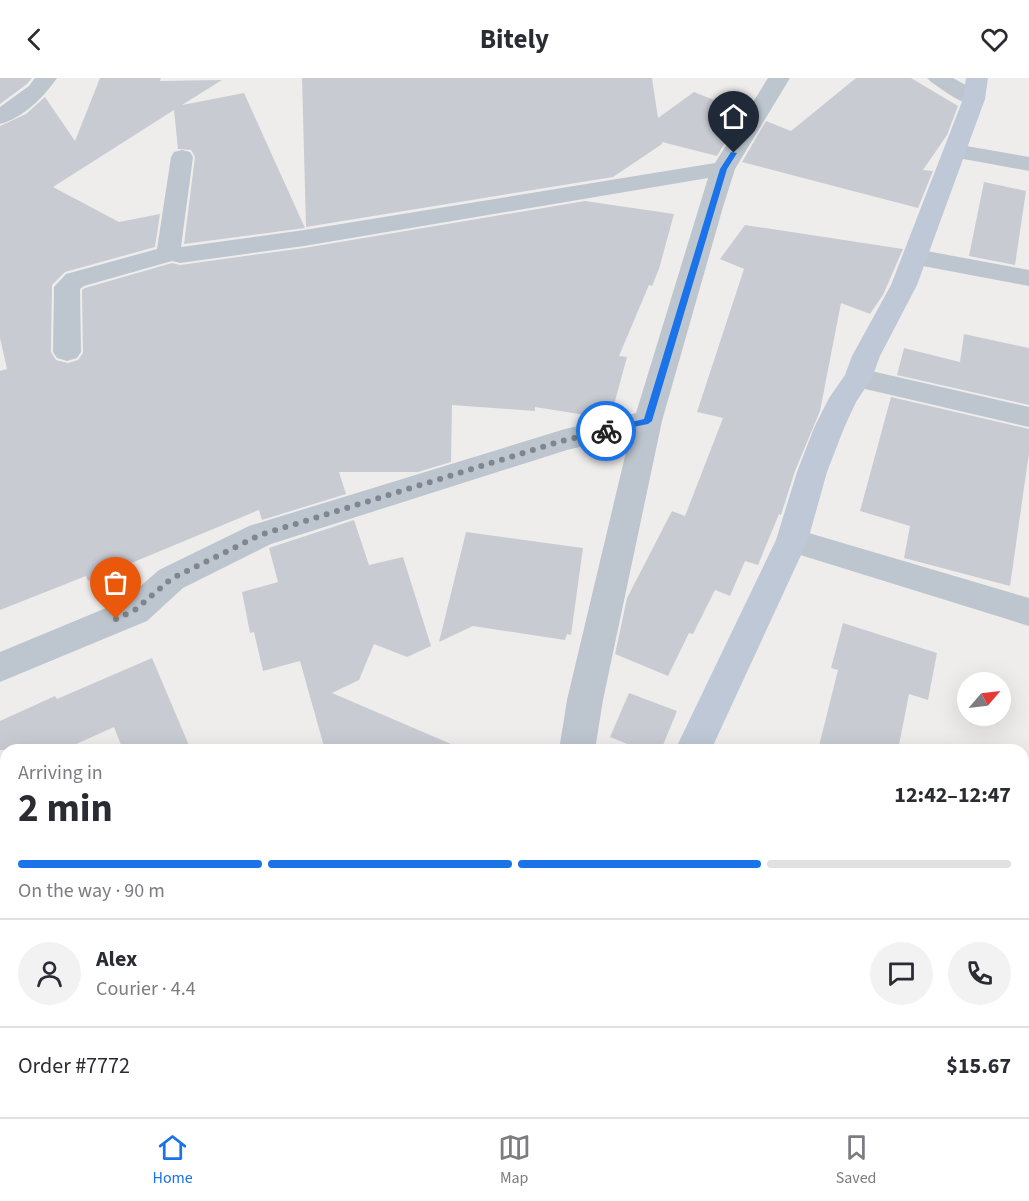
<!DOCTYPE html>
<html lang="en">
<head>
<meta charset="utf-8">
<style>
	body { margin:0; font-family:"Source Sans 3",sans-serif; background:#f2f2f3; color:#2b2b33; height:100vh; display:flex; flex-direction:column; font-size:22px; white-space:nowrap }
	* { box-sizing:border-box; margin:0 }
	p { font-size:20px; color:#7c7c81 }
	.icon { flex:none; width:33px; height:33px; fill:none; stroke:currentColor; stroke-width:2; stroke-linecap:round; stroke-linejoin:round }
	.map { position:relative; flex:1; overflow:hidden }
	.details { position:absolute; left:0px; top:666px; width:1029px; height:374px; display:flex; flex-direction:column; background:#fff; border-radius:18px 18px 0 0; box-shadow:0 6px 24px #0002 }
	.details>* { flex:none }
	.needle { width:39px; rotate:62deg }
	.tools { position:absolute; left:957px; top:594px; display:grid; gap:12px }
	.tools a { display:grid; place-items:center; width:54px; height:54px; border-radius:50%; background:#fff; box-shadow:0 6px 24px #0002; font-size:30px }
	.pin { position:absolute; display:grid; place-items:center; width:51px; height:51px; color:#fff; margin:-62px -26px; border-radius:50% 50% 50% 0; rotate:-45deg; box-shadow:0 0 6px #0007 }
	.pin .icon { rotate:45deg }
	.courier { position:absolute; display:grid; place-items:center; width:60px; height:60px; margin:-30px; border:4px solid #1a73e8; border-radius:50%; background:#fff; color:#222; box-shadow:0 2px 8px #0007 }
	.summary em { font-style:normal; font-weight:700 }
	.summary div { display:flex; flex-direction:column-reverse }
	.summary { display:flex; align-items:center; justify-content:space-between; height:102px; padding:0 18px }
	h1 { font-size:39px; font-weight:700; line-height:45px }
	.bar { display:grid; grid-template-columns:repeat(4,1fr); gap:9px 6px; align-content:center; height:72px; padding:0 18px }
	.bar i { height:8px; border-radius:4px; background:#e1e1e2 }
	.bar .on { background:#1a73e8 }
	.bar p { grid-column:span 4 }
	.line { display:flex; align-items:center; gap:15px; padding:0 18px; border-top:2px solid #e1e1e2 }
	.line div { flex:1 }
	.round { display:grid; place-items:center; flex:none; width:63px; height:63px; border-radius:32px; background:#f2f2f3 }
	header { display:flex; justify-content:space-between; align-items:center; height:78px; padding:0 18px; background:#fff; font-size:27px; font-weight:700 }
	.tabs { display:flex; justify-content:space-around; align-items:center; height:84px; border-top:2px solid #e1e1e2; background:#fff; font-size:16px; color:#7c7c81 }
	.tabs a { display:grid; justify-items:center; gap:3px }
	.tabs .on { color:#1a73e8 }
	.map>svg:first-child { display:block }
</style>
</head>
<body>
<header><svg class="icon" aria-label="back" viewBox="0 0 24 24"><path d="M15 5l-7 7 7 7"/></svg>Bitely<svg class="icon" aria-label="heart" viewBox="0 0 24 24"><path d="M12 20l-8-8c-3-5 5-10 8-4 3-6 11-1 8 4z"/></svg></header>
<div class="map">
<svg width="1029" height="1039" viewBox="0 0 1029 1039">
	<rect width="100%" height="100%" fill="#efedec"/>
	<g fill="#c9cbd3">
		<path d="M 0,0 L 32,0 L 27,6 L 0,26 Z"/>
		<path d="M 100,0 L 161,0 L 160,3 L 222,2 L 182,27 L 244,15 L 305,150 L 184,166 L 195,79 L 191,72 L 178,71 L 174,32 L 53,109 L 119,144 L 160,136 L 155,169 L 65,194 L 52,207 L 51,274 L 56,282 L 68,285 L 78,282 L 83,275 L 82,212 L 85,210 L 172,185 L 180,187 L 304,170 L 585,123 L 674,136 L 659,191 L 652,208 L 649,207 L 619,278 L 627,279 L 611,338 L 604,340 L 535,329 L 535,333 L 452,327 L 451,384 L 418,394 L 339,394 L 346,416 L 262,442 L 259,432 L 88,503 L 86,498 L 0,532 L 0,293 L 7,291 L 0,260 L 0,48 L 26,36 L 45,19 L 75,63 Z"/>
		<path d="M 302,0 L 652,0 L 658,40 L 694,14 L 744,34 L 717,78 L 662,64 L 662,66 L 613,99 L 306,149 Z"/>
		<path d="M 856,0 L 911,0 L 958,28 L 947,57 L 923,92 L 933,93 L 918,130 L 742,84 L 766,43 L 791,53 Z"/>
		<path d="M 984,104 L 1026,113 L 1015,187 L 969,178 Z"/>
		<path d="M 745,147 L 903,171 L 883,217 L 870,236 L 841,225 L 820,333 L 795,393 L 781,437 L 779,436 L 758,487 L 745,483 L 730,518 L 715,512 L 693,556 L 689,555 L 668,598 L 615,576 L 627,520 L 672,433 L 685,438 L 723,340 L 697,334 L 744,191 L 720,181 Z"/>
		<path d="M 964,256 L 1029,270 L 1029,327 L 897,297 L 904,270 L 960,284 Z"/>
		<path d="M 891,319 L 1029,351 L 1029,375 L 1010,508 L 904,480 L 910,448 L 860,433 Z"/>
		<path d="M 354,442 L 369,487 L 403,479 L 431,568 L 407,579 L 374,566 L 359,602 L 332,615 L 465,672 L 325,672 L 300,583 L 263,593 L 254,554 L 250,555 L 242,514 L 278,504 L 269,470 Z"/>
		<path d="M 466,454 L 583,470 L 571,557 L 567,556 L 565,562 L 473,548 L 439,564 Z"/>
		<path d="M 843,545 L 937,575 L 928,622 L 909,616 L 898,672 L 818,672 L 838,592 L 831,590 Z"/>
		<path d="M 152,580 L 191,672 L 123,672 L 114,649 L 63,672 L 0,672 L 0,643 L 55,618 L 57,621 Z"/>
		<path d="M 629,615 L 677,633 L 661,672 L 642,672 L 610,659 Z"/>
	</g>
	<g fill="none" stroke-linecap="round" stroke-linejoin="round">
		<g fill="#bdc6cf" fill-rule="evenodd">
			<path d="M 35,0 L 57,0 C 44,19 23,40 0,46 L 0,29 L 29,8 Z"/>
			<path d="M 768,0 L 790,0 L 735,91 L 723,129 L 662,343 L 603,622 L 595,672 L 559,672 L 567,622 L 630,357 L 567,372 L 271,466 L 183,510 L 147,543 L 0,604 L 0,574 L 123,523 L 159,492 L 249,448 L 565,351 L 636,335 L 708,100 L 304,168 L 180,185 L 172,183 L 84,208 L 80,211 L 81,274 L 77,280 L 67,283 L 57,280 L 53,274 L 54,209 L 66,196 L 157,171 L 171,79 L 174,74 L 182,72 L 190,74 L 193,79 L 181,169 L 304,152 L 715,85 Z"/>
			<path d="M 927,0 L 953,0 L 982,16 L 985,21 L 982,26 C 964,30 945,13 931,4 Z"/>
			<path d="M 955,66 L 1029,79 L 1029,93 L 947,78 L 944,73 L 947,68 Z"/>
			<path d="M 916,171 L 1029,192 L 1029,208 L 907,185 L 903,179 L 907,173 Z"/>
			<path d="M 858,290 L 1029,329 L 1029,349 L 848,307 L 844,300 L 848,293 Z"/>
			<path d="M 792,450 L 1029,520 L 1029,548 L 781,471 L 776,462 L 781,453 Z"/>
			<path d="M 1023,784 L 1029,786 L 1029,824 L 1023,822 Z"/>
			<path d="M 452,1034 L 496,1034 L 494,1039 L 450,1039 Z"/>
			<path d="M 627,1034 L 681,1034 L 683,1039 L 629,1039 Z"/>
		</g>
		<path fill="#bfc8d6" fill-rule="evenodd" d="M 966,0 L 988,0 L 985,21 L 917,207 L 880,278 L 872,300 L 856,324 L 844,350 L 827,394 L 808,462 L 711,672 L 675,672 L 776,462 L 797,394 L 814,350 L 829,320 L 845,297 L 852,278 L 891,207 L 963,21 Z"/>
	</g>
	<path fill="#1a73e8" d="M 731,74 L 737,75 L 727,91 L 652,343 L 648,346 L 603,355 L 603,351 L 644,341 L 720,91 Z"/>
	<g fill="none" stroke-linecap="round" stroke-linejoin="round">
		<path stroke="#80868d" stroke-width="6" stroke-dasharray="0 10.8" d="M 116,541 L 135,532 L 171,501 L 260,457 L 565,362 L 606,353"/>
	</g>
</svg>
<div class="tools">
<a><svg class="needle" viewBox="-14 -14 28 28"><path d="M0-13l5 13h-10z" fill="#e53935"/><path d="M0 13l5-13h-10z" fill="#7c7c81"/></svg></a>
</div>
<div class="pin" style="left:116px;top:541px;background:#ea580c"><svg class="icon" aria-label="bag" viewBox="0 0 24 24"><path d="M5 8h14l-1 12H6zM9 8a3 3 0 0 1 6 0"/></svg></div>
<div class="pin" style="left:734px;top:75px;background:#1f2937"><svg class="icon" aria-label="home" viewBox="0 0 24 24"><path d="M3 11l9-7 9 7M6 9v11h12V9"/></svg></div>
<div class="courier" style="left:606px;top:353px"><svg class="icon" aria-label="bike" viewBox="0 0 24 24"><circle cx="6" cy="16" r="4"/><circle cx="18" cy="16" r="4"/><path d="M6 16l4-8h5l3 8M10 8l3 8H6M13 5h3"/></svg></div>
<section class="details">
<div class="summary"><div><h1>2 min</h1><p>Arriving in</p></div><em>12:42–12:47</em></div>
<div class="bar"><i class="on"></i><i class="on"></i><i class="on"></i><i></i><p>On the way · 90 m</p></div>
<div class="line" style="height:108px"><a class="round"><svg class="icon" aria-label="person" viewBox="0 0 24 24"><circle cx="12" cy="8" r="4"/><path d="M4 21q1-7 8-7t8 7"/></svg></a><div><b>Alex</b><p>Courier · 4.4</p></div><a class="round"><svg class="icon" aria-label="chat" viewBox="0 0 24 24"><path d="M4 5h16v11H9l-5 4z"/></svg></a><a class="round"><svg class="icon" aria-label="phone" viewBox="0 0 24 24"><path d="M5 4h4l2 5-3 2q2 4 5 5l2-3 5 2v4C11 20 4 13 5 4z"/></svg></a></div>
<div class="line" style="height:78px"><div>Order #7772</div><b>$15.67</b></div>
</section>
</div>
<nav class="tabs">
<a class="on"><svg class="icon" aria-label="home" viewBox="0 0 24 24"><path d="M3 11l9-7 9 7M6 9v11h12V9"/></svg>Home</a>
<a><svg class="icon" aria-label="map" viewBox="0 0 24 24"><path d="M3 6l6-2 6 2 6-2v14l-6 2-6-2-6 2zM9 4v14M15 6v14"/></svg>Map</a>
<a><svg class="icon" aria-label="saved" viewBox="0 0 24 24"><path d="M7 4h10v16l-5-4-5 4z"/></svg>Saved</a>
</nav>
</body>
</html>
